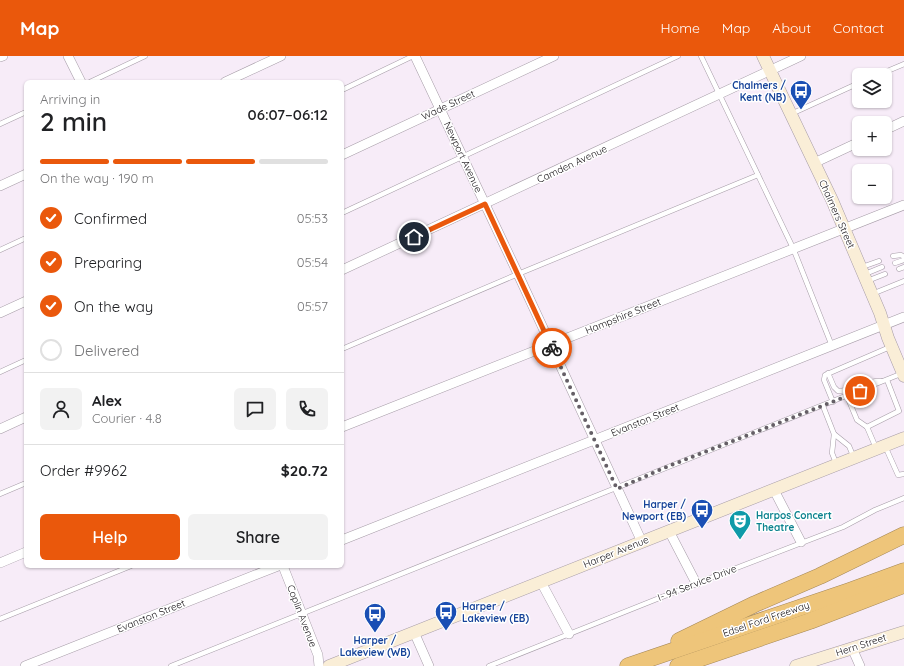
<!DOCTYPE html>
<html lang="en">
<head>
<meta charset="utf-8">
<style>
	body { margin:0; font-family:Quicksand,sans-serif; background:#f2f2f2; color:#202124; height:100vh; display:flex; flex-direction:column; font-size:15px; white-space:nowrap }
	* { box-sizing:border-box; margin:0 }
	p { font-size:13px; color:#757577 }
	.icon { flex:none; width:22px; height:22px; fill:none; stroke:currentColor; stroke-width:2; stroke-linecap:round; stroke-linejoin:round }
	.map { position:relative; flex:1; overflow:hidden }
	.panel { position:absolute; left:24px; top:24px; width:320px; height:488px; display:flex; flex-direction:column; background:#fff; border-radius:6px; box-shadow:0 1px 3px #0004 }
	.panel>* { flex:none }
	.tools { position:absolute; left:852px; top:12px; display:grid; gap:8px }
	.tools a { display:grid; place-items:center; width:40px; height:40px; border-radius:6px; background:#fff; box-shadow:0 1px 3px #0004; font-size:20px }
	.pin { position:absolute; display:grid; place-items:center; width:34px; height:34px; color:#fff; margin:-17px; border:2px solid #fff; border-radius:50%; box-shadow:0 1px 4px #0007 }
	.courier { position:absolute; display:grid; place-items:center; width:40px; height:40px; margin:-20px; border:3px solid #ea580c; border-radius:50%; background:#fff; color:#222; box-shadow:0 1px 5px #0007 }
	.head em { font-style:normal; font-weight:600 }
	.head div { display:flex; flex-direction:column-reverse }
	.head { display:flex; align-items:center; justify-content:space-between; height:68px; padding:0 16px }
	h1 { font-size:26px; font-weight:600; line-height:30px }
	.bar { display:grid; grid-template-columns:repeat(4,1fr); gap:6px 4px; align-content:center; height:48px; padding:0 16px }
	.bar i { height:5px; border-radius:3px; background:#e0e0e0 }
	.bar .on { background:#ea580c }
	.bar p { grid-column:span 4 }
	.line { display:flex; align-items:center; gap:10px; padding:0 16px; border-top:1px solid #e0e0e0 }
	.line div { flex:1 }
	.round { display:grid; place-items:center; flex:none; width:42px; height:42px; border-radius:6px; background:#f2f2f2 }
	ol { padding:0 16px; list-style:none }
	li { display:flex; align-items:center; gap:12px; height:44px }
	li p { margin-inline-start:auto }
	li .icon { padding:4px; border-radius:50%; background:#ea580c; color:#fff; stroke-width:4 }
	li:last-child { color:#757577 }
	li i { width:22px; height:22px; border:2px solid #e0e0e0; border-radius:50% }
	.button { display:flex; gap:8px; margin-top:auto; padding:8px 16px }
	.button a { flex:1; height:46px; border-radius:6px; background:#ea580c; color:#fff; font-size:16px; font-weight:600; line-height:46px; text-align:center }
	.button a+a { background:#f2f2f2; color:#202124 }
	header { display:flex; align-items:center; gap:24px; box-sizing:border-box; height:56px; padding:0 20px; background:#ea580c; color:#fff }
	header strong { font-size:19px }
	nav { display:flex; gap:22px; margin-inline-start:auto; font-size:14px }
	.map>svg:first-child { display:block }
</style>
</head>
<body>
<header>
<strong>Map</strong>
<nav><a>Home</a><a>Map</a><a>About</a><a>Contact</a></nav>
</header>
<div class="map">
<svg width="904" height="610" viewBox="0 0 904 610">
	<rect width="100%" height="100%" fill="#f7ecf8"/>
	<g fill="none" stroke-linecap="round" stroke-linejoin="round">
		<g stroke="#a69ca7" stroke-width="5.5">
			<g id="lane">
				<path d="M 701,0 L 793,192 L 832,290"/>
				<path d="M 878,19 L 904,8"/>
				<path d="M 90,26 L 145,0"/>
				<path d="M 342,34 L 413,0"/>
				<path d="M 791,58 L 859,27"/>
				<path d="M 0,68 L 26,56"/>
				<path d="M 342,157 L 678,0"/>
				<path d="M 0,194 L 26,182"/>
				<path d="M 893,200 L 901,199 L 904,201"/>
				<path d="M 895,207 L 904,204"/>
				<path d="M 862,211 L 879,205"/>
				<path d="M 899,213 L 904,211"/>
				<path d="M 865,218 L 882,211"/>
				<path d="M 867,225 L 885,218"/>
				<path d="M 872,238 L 904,225"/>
				<path d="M 342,293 L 518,218 L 758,119"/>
				<path d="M 0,316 L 26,304"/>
				<path d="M 828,317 L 834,331 L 838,335 C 853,335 865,324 881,325"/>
				<path d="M 847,340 L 857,364 L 867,371"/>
				<path d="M 833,346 L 824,324 L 825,319 L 890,291"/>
				<path d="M 823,350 L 834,378 L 832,397 L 836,407"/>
				<path d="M 834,378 L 849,390 L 854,402"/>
				<path d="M 885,390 L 898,419 L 904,418"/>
				<path d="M 876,392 L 867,371 L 899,355 L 887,324"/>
				<path d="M 0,438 L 26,427"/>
				<path d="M 0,563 L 131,510"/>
				<path d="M 171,610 L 903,317"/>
				<path d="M 489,610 L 687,531 L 843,471 L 875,454 L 904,442"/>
			</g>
		</g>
		<g stroke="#a69ca7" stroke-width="10">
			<g id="street">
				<path d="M 68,0 L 81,26"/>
				<path d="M 415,0 L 518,218 L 642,486"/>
				<path d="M 0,1 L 3,0"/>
				<path d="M 225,26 L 281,0"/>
				<path d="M 885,74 L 904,65"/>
				<path d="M 342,99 L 554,0"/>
				<path d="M 814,107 L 859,86"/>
				<path d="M 0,130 L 26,118"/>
				<path d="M 342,214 L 801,0"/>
				<path d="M 0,257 L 26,245"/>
				<path d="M 342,371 L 904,149"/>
				<path d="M 0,373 L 26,361"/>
				<path d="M 774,434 L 801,486"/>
				<path d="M 669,475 L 696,527"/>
				<path d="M 342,484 L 904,261"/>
				<path d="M 0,507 L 26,496"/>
				<path d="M 283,510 L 318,599 L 319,610"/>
				<path d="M 541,526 L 569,578"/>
				<path d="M 414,576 L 429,610"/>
				<path d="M 852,592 L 860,610"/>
				<path d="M 25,610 L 278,510"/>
			</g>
		</g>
		<g stroke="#a69ca7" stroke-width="13">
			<g id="secondary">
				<path d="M 763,0 L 832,144 L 880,257 L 888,282 L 904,320"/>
				<path d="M 329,610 L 904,382"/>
				<path d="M 796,610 L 904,576"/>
			</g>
		</g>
		<g stroke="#a38757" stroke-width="17">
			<g id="highway">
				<path d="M 679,585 L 755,548 L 820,520 L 904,479"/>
				<path d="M 628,610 L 849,535 L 904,515"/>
				<path d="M 678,610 L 810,565 L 904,529"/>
			</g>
		</g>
		<use href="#lane" stroke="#fff" stroke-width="4.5"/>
		<use href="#street" stroke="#fff" stroke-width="9"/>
		<use href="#secondary" stroke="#faeed7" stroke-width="12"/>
		<use href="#highway" stroke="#eec57a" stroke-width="16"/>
	</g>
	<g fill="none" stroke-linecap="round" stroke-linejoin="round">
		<path stroke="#655f66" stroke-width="4" stroke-dasharray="0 7.2" d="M 552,292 L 617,433 L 664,412 L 860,335"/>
		<path stroke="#ea580c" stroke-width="5" d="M 414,181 L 485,148 L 552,292"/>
	</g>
	<defs>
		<g id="bus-pin" transform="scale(1.15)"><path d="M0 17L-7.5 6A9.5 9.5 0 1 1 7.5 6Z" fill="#1a4fb4" stroke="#fff"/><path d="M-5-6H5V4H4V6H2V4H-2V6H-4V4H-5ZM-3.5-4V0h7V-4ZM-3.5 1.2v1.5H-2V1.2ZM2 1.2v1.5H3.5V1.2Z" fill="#fff"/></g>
		<g id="theatre-pin" transform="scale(1.15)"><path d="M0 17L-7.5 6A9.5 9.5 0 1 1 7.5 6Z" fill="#0f9aa8" stroke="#fff"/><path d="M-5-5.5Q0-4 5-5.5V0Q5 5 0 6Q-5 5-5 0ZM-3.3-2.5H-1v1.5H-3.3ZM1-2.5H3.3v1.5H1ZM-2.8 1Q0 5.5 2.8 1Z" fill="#fff"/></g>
	</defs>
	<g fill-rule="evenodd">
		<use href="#bus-pin" x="801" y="35"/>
		<use href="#bus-pin" x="702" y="454"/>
		<use href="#theatre-pin" x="740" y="465"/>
		<use href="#bus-pin" x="446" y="556"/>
		<use href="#bus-pin" x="375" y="558"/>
	</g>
	<g text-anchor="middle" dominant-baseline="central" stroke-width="3" stroke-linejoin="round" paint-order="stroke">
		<g font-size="10" font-weight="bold" fill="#164399" stroke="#fff" text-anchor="end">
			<text x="786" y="29">Chalmers /<tspan x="786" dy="12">Kent (NB)</tspan></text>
			<text x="686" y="448">Harper /<tspan x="686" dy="12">Newport (EB)</tspan></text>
			<text x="462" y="550" text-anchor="start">Harper /<tspan x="462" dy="12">Lakeview (EB)</tspan></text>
			<text x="375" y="584" text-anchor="middle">Harper /<tspan x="375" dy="12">Lakeview (WB)</tspan></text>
		</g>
		<g font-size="10" fill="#171317" stroke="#fff">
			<text transform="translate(448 49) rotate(-25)">Wade Street</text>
			<text transform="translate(463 101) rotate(65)">Newport Avenue</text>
			<text transform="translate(572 108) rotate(-25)">Camden Avenue</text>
			<text transform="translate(837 158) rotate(66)">Chalmers Street</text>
			<text transform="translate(623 260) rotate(-22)">Hampshire Street</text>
			<text transform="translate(645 364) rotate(-22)">Evanston Street</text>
			<text transform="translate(616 496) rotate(-22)">Harper Avenue</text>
			<text transform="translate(697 527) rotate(-21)">I- 94 Service Drive</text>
			<text transform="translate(151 560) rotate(-22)">Evanston Street</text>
			<text transform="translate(302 560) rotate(69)">Coplin Avenue</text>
			<text transform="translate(766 563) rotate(-19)">Edsel Ford Freeway</text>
			<text transform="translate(861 589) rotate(-18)">Hern Street</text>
		</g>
		<g font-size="10" font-weight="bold" fill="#0d838f" stroke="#fff" text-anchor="start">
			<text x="756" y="459">Harpos Concert<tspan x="756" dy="12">Theatre</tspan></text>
		</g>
	</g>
</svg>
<div class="tools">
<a><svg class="icon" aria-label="layers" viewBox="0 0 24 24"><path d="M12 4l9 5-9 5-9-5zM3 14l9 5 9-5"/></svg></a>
<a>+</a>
<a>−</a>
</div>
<div class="pin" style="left:860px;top:335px;background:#ea580c"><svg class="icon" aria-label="bag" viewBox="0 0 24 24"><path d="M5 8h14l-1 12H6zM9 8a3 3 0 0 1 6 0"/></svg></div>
<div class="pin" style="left:414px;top:181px;background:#1f2937"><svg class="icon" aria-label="home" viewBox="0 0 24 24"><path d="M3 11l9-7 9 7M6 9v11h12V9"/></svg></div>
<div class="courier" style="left:552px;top:292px"><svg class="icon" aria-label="bike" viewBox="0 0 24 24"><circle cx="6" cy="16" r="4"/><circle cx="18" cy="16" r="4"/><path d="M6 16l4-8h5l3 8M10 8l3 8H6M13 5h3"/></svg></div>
<section class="panel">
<div class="head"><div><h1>2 min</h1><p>Arriving in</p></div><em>06:07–06:12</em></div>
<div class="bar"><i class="on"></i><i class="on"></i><i class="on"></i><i></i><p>On the way · 190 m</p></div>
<ol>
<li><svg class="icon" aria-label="check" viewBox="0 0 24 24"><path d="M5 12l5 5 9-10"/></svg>Confirmed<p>05:53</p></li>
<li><svg class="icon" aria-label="check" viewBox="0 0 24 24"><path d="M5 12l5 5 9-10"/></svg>Preparing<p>05:54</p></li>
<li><svg class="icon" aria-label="check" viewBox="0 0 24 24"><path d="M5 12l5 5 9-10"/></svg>On the way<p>05:57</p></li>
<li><i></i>Delivered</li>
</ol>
<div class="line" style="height:72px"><a class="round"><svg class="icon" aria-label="person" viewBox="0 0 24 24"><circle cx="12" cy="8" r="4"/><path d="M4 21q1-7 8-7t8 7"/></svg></a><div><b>Alex</b><p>Courier · 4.8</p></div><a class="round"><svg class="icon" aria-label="chat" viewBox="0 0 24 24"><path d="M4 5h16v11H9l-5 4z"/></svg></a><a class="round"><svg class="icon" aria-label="phone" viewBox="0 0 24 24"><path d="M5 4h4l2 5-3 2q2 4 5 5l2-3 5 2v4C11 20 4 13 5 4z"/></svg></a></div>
<div class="line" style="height:52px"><div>Order #9962</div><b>$20.72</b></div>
<div class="button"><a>Help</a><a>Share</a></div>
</section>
</div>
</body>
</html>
